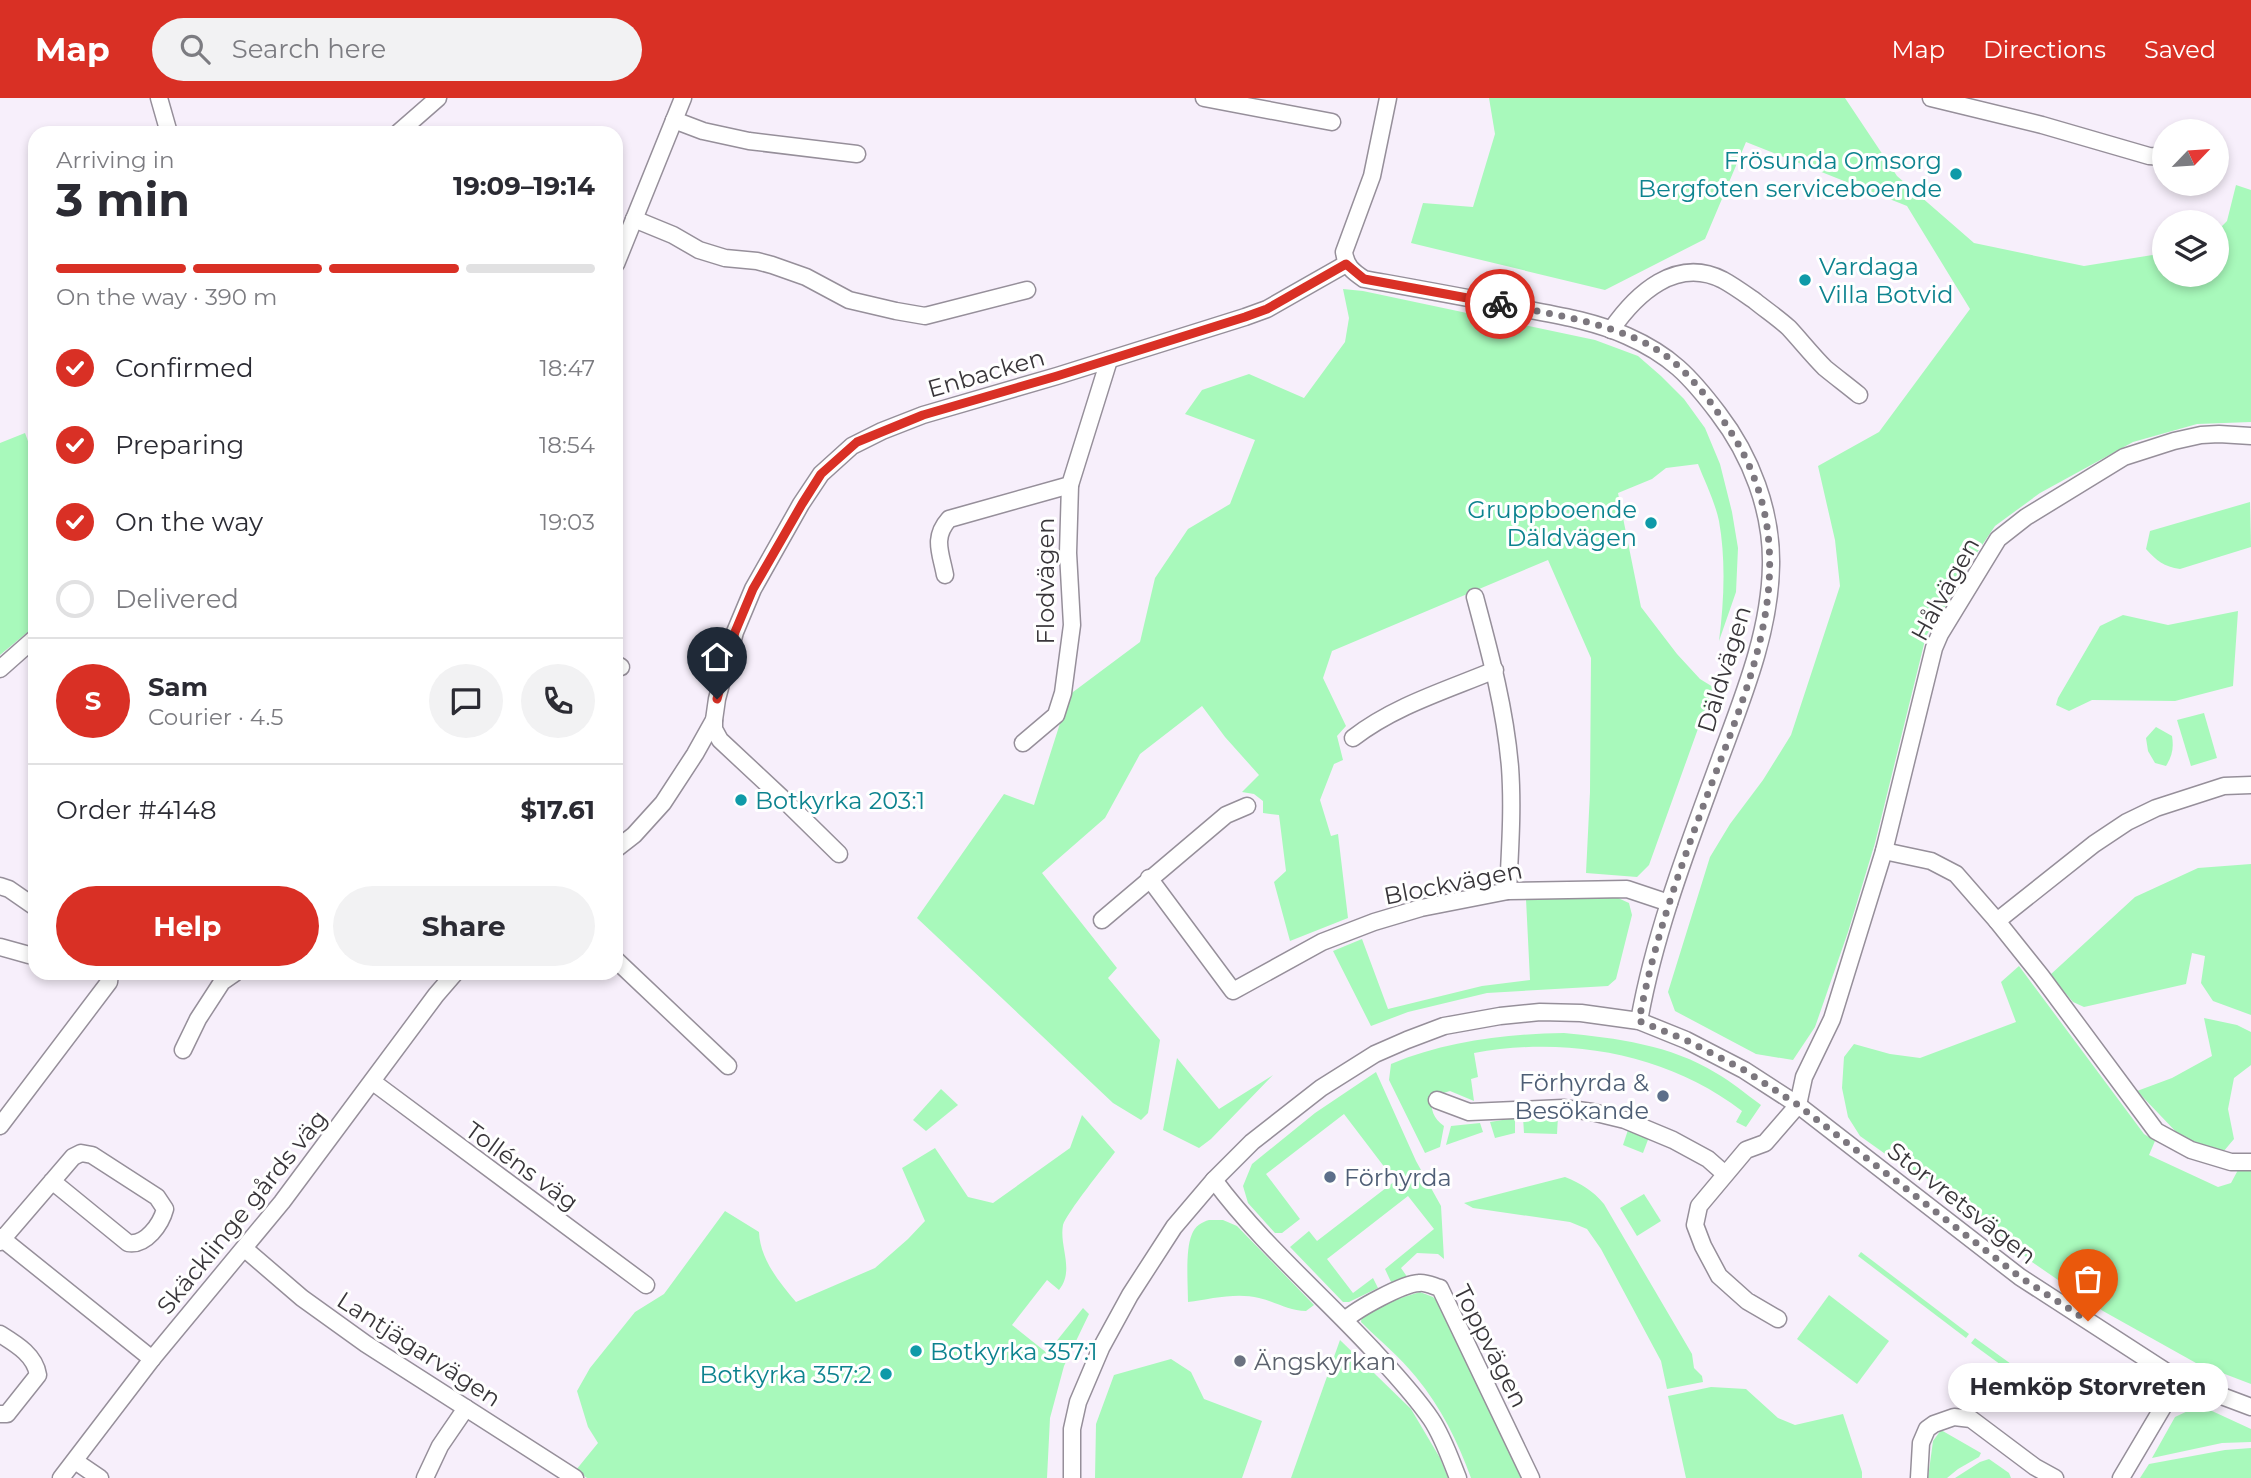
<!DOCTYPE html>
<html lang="en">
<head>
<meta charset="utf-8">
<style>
	body { margin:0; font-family:Montserrat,sans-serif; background:#f2f2f3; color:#2b2b33; height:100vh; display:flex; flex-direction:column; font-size:26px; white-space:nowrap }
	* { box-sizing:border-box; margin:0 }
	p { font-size:23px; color:#7c7c81 }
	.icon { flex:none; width:38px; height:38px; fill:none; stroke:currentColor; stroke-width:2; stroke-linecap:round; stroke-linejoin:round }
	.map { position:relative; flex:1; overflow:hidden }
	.drawer { position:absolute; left:28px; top:28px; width:595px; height:854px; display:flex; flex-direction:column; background:#fff; border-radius:21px; box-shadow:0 4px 10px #0003 }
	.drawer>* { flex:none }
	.needle { width:46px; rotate:65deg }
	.buttons { position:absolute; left:2152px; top:21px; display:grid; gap:14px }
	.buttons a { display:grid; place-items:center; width:77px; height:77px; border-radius:50%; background:#fff; box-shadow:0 4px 10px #0003; font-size:35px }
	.pin { position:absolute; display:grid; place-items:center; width:60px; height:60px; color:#fff; margin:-72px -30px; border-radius:50% 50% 50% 0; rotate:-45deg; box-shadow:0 0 7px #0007 }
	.pin .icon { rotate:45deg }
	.courier { position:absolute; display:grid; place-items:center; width:70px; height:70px; margin:-35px; border:5px solid #d93025; border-radius:50%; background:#fff; color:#222; box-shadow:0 2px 9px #0007 }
	.bubble { position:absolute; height:49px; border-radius:24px; background:#fff; box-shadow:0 4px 10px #0003; font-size:23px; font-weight:700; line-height:49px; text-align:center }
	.summary em { font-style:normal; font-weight:700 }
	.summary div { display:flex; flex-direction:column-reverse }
	.summary { display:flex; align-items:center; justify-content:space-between; height:119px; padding:0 28px }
	h1 { font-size:46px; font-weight:700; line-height:52px }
	.bar { display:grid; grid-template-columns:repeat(4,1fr); gap:10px 7px; align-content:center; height:84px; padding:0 28px }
	.bar i { height:9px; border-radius:5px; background:#e1e1e2 }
	.bar .selected { background:#d93025 }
	.bar p { grid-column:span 4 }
	.line { display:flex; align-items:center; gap:18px; padding:0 28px; border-top:2px solid #e1e1e2 }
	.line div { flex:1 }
	.round { display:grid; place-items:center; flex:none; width:74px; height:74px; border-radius:37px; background:#f2f2f3 }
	ol { padding:0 28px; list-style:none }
	li { display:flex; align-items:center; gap:21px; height:77px }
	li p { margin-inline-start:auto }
	li .icon { padding:7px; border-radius:50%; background:#d93025; color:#fff; stroke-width:4 }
	li:last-child { color:#7c7c81 }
	li i { width:38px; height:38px; border:4px solid #e1e1e2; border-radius:50% }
	.button { display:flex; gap:14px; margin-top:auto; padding:14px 28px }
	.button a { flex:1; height:80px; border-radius:42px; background:#d93025; color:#fff; font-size:28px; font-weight:700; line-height:80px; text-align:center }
	.button a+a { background:#f2f2f3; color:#2b2b33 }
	header { display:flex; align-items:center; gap:42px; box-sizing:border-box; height:98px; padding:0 35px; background:#d93025; color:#fff }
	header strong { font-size:33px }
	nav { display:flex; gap:38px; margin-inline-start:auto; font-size:24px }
	.search { width:490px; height:63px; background:#f2f2f3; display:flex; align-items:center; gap:18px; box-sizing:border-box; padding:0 24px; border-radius:38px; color:#7c7c81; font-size:26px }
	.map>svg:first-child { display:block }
</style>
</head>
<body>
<header>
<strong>Map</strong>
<div class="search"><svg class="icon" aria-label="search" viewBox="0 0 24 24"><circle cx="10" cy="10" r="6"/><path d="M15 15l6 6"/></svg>Search here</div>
<nav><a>Map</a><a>Directions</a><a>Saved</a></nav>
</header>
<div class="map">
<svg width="2251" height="1380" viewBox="0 0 2251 1380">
	<rect width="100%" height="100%" fill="#f7effb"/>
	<g fill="#a8f9bb">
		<path d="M 1489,0 L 1845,0 L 1897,78 L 1974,145 L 2084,168 L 2165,155 L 2165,177 L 2217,177 L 2217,133 L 2227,123 L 2236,87 L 2251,92 L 2251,324 L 2197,326 L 2133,344 L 2040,395 L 1995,428 L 1964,474 L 1946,507 L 1926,538 L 1875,745 L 1848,834 L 1815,929 L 1793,962 L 1756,956 L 1675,913 L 1668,894 L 1710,759 L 1730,726 L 1763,682 L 1791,637 L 1840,488 L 1835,442 L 1818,368 L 1879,334 L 1970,211 L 1907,108 L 1746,44 L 1705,141 L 1605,192 L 1411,145 L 1423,105 L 1473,109 L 1495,36 Z"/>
		<path d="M 1343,191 L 1363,193 L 1595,242 L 1638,258 L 1661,278 L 1684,301 L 1705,330 L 1720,366 L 1732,414 L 1738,450 L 1736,494 L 1719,543 C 1724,504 1726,462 1719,423 C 1715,404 1705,384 1698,366 L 1666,370 L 1652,381 L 1618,395 L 1641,509 L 1677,556 L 1700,581 L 1713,589 L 1649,767 L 1637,779 L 1586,775 L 1590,694 L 1591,560 L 1548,462 L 1332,553 L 1323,580 L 1346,628 L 1337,638 L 1343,662 L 1334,666 L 1320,702 L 1331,738 L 1338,736 L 1348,820 L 1290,843 L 1274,784 L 1286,773 L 1279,717 L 1263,715 L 1263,703 L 1254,696 L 1242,694 L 1259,677 L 1225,639 L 1202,608 L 1140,656 L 1105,720 L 1042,775 L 1117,870 L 1108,880 L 1160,942 L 1148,1015 L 1141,1022 L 1113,1005 L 917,820 L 1004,696 L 1034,707 L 1069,597 L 1140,544 L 1155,480 L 1188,431 L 1230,406 L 1255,342 L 1185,316 L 1202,292 L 1249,276 L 1304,300 L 1345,244 L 1349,220 Z"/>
		<path d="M 25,335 L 35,362 L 35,528 L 0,557 L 0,345 Z"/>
		<path d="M 2250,404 L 2251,449 L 2180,471 C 2164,469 2156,462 2146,451 L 2150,433 Z"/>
		<path d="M 2238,513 L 2233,588 L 2175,603 L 2092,602 L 2069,613 L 2056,607 L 2058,600 L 2100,528 L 2123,517 L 2168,527 Z"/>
		<path d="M 2204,615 L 2217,660 L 2191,668 L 2177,622 Z"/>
		<path d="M 2156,629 L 2172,638 C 2174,651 2172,658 2166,668 L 2155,665 L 2148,653 L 2146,640 Z"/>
		<path d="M 2251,766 L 2251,917 L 2213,903 L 2201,885 L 2205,858 L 2192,855 L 2186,886 L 2084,909 L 2073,904 L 2050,877 L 2135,799 L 2198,770 Z"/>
		<path d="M 1583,799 L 1618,800 L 1629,805 L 1632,817 L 1616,881 L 1608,888 L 1487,895 L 1408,914 L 1371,928 L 1333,853 L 1362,841 L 1388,911 L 1482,888 L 1530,882 L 1526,801 Z"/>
		<path d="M 2019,868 L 2144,1036 L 2155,1043 L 2149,1057 L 2218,1089 L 2231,1085 L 2238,1072 L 2251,1073 L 2251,1286 L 2196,1265 L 2103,1213 L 2032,1164 L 1943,1088 L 1905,1070 L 1860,1038 L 1848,1019 L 1842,990 L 1844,959 L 1854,946 L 1890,956 L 1920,960 L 2016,924 L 2001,884 Z"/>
		<path d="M 2204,920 L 2237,927 L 2251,934 L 2251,967 L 2234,980 L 2228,1011 L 2234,1041 L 2223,1054 L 2181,1039 L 2137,993 L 2172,980 L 2212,958 Z"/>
		<path d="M 1564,935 C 1616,940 1671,947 1716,975 C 1732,984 1746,996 1761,1007 L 1746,1029 L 1736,1024 L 1742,1013 C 1667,955 1566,938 1474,955 L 1478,979 L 1471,981 L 1474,1003 L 1450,993 L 1431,999 C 1431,1012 1433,1020 1444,1028 L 1440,1049 L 1425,1055 L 1389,982 L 1391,966 C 1446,943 1505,936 1564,935 Z"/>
		<path d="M 1177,960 L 1219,1011 L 1273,977 L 1211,1041 L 1199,1050 L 1163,1032 Z"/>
		<path d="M 1376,974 L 1416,1063 L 1441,1108 L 1444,1161 L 1438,1156 L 1417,1155 L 1401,1170 L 1408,1180 L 1391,1184 L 1385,1171 L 1434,1131 L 1408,1098 L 1327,1161 L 1353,1195 L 1373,1180 L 1378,1190 L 1349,1204 L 1343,1204 L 1290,1149 L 1309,1133 L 1317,1143 L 1395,1083 L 1344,1016 L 1266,1076 L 1300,1121 L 1282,1135 L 1275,1135 L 1248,1105 L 1243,1088 L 1252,1066 L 1315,1015 Z"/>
		<path d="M 941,991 L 958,1007 L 926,1033 L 913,1022 Z"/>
		<path d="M 1082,1017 L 1115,1054 C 1106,1066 1066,1116 1063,1127 C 1059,1149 1075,1172 1059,1192 L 1047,1182 L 1012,1227 L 1047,1255 L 1083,1210 L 1089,1216 L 1064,1268 L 1050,1320 L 1047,1380 L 587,1380 L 576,1372 L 598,1345 L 588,1329 L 577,1293 L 590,1270 L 635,1214 L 664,1196 L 725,1113 L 759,1134 C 760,1161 779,1184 796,1204 L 875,1170 L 908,1141 L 925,1123 L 902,1070 L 935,1050 L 968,1099 L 993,1105 L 1070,1050 Z"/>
		<path d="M 1558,1018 L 1557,1036 L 1524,1035 L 1523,1019 Z"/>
		<path d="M 1515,1020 L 1515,1035 L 1495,1040 L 1490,1024 Z"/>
		<path d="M 1480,1025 L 1483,1034 L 1446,1047 L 1451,1028 Z"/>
		<path d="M 1628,1032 L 1649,1039 L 1643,1055 L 1623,1047 Z"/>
		<path d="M 1565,1079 C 1582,1086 1592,1092 1604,1106 L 1692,1256 L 1694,1270 L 1702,1278 L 1703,1284 L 1667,1291 L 1661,1263 L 1601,1151 L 1587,1131 L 1570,1124 L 1473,1110 L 1464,1105 Z"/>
		<path d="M 1644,1096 L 1661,1123 L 1637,1138 L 1620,1110 Z"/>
		<path d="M 1209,1122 L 1223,1122 L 1237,1128 L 1314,1207 L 1306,1213 C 1289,1213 1276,1204 1259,1200 C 1237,1194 1210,1201 1188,1204 C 1188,1185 1185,1152 1192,1136 C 1195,1128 1202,1124 1209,1122 Z"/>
		<path d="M 1861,1154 L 1969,1236 L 1966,1240 L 1858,1158 Z"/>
		<path d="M 1420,1194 L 1433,1199 L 1441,1207 L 1522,1380 L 1471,1380 C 1458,1344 1441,1309 1416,1279 C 1400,1259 1379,1242 1361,1224 L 1362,1217 L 1394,1202 Z"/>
		<path d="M 1829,1197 L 1889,1243 L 1857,1286 L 1797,1241 Z"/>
		<path d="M 1975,1240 L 2018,1271 L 2005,1288 L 1999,1284 L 2008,1272 L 1971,1245 Z"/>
		<path d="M 1340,1242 L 1411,1311 L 1440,1360 L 1448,1380 L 1291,1380 Z"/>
		<path d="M 1171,1261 L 1191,1274 L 1204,1301 L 1262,1323 L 1242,1380 L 1095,1380 L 1096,1326 L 1114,1277 Z"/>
		<path d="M 1711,1289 L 1746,1291 L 1778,1320 L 1795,1327 L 1843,1316 L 1862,1374 L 1862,1380 L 1686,1380 L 1668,1298 Z"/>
		<path d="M 2192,1311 L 2212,1313 L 2251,1331 L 2251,1344 L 2222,1345 L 2152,1360 L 2175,1319 Z"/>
		<path d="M 1941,1332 L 1981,1355 L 1979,1359 L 1958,1371 L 1947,1380 L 1928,1380 L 1933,1343 Z"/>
		<path d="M 2251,1350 L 2251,1380 L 2140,1380 L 2149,1366 L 2225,1352 Z"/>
		<path d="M 1989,1361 L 2009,1375 L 2011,1380 L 1955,1380 L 1980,1364 Z"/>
	</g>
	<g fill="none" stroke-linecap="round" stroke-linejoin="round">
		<g stroke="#968f9a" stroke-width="19">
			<g id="minor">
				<path d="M 159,0 L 169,35"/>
				<path d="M 1204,0 L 1332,24"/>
				<path d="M 1388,0 L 1372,78 L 1344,154 C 1346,168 1352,173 1364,181 C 1419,191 1475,201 1530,212 C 1562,218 1596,224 1627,238 C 1670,257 1690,278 1718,315 C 1751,358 1772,413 1771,467 C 1770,534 1743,599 1720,661 C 1689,746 1655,833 1639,923"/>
				<path d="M 1931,0 L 2042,27 L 2149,58 L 2165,59"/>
				<path d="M 674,22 L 703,33 L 749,43 L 857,56"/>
				<path d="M 398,35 L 438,0"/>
				<path d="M 634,121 L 673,137 L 699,152 L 725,160 L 757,163 L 772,167 L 806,179 L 849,202 L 896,213 L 925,218 L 1027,192"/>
				<path d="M 616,166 L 683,0"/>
				<path d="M 1611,232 C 1636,196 1676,158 1723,182 C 1734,188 1745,196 1755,203 C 1766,212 1778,220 1789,230 C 1801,243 1812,257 1825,270 C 1836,279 1848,288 1859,297"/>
				<path d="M 945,477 C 941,455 932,440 949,421 L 1070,387 L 1109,262"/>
				<path d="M 1475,499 C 1490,555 1505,610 1510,669 C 1513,710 1510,752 1508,793"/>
				<path d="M 616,566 L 621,569"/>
				<path d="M 0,571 L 35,540"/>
				<path d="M 714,622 L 714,631 L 720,642 L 781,699 L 839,756"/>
				<path d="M 1353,640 C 1394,608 1447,592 1495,572"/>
				<path d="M 1023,645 L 1056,617 L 1063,595 L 1072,527 L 1068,455 L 1070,387"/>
				<path d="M 616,751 L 634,737 L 663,705 L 695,656 L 714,622 L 717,601 L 735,534 L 753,491 L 801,406 L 821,376 L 852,348 L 882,333 L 923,317 L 1057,278 L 1245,219 L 1267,211 L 1346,166"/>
				<path d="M 1884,753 L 1931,763 L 1956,776 L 1997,823 L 2041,878 L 2156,1033 L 2191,1052 L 2231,1064 L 2251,1064"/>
				<path d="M 1149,780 L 1233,893 L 1322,844 L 1374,824 L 1421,810 L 1508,793 L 1627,791 L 1669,805"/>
				<path d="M 0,788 L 9,791 L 35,809"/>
				<path d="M 1102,822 L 1226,717 L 1247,708"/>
				<path d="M 1997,823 L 2094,746 L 2127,724 L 2156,710 L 2224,688 L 2251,687"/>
				<path d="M 0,849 L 29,857 L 35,855"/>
				<path d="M 616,862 L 728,968"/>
				<path d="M 183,952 L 198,921 L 222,884 L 235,875"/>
				<path d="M 373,984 L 646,1187"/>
				<path d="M 1437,1002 L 1469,1014 L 1563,1010 L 1592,1014 L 1625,1022 L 1673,1042 L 1708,1061 L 1725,1076"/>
				<path d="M 0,1028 L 109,884 L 110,875"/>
				<path d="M 1214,1082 C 1260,1144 1320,1195 1372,1251 C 1393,1274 1414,1296 1431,1321 C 1443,1339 1450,1360 1458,1380"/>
				<path d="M 0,1139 L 152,1261"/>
				<path d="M 0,1144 L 73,1059 L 81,1055 L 92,1057 L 157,1099 L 165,1111 C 161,1126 146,1148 128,1145 L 52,1083"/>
				<path d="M 245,1151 L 302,1200 L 366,1246 L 575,1380"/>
				<path d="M 1778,1221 L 1747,1203 L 1719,1178 L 1703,1148 L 1695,1127 L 1699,1108 L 1746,1052 L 1765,1045 L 1798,1007 L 1804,979 L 1832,921 L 1884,753 L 1934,550 L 1940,536 L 1998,441 L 2026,419 L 2124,359 L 2174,343 L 2201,337 L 2219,336 L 2251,338"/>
				<path d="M 1345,1222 C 1357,1211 1402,1186 1419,1185 C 1426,1184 1433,1188 1440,1190 L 1531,1380"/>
				<path d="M 0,1236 C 16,1246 35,1257 38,1277 L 7,1316 L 0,1316"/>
				<path d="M 75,1363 L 100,1380"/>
				<path d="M 61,1380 L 152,1261 L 282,1104 L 436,897 L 455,875"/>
				<path d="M 425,1380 L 440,1348 L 466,1310"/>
				<path d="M 1072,1380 L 1072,1331 L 1078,1304 L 1101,1250 L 1130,1197 L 1174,1129 L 1214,1082 L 1252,1044 L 1321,990 L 1375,956 L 1407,942 L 1444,928 L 1500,918 L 1540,914 L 1581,915 L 1639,923 L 1686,942 L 1744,972 L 1798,1007 L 2020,1179 L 2179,1282 L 2251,1309"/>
				<path d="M 1919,1380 L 1921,1345 L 1927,1331 L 1934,1326 L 1954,1319 L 1971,1321 L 2035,1369 L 2055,1380"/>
				<path d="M 2121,1380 L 2179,1282"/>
			</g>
		</g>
		<use href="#minor" stroke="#fff" stroke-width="16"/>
	</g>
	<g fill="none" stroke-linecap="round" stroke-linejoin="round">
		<path stroke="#7c777e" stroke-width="7" stroke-dasharray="0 12.6" d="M 1500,206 C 1551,216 1629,227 1670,261 C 1696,282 1717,312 1734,339 C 1811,465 1746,591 1701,714 C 1676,782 1652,851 1639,923 L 1686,942 L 1744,972 L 1798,1007 L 2020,1179 L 2088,1223"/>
		<path stroke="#d93025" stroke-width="9" d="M 717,601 L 735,534 L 753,491 L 802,406 L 821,376 L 857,344 L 923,317 L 1057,278 L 1245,219 L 1267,211 L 1346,166 L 1364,181 L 1500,206"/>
	</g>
	<g fill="#0f9aa8" stroke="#fff" stroke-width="2.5">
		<circle cx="1956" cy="76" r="7"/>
		<circle cx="1805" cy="182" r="7"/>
		<circle cx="1651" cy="425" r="7"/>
		<circle cx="741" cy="702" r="7"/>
		<circle cx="916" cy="1253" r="7"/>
		<circle cx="886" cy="1276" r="7"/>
	</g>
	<g fill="#5c6f8a" stroke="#fff" stroke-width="2.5">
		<circle cx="1663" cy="998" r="7"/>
		<circle cx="1330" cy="1079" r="7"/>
	</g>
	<circle fill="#6b7280" stroke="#fff" stroke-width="2.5" cx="1240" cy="1263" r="7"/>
	<g text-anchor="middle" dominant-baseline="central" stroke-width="6" stroke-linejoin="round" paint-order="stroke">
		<g font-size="24" fill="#0d838f" stroke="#fff" text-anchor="end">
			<text x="1942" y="62">Frösunda Omsorg<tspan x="1942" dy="28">Bergfoten serviceboende</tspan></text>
			<text x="1819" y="168" text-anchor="start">Vardaga<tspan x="1819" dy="28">Villa Botvid</tspan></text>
			<text x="1637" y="411">Gruppboende<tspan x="1637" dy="28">Däldvägen</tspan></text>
			<text x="755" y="702" text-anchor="start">Botkyrka 203:1</text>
			<text x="930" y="1253" text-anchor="start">Botkyrka 357:1</text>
			<text x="872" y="1276">Botkyrka 357:2</text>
		</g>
		<g font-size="24" fill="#39363a" stroke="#fff">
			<text transform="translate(986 275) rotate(-16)">Enbacken</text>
			<text transform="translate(1045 483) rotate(-90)">Flodvägen</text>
			<text transform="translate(1945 491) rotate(-61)">Hålvägen</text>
			<text transform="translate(1724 571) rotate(-73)">Däldvägen</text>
			<text transform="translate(1453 785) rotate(-11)">Blockvägen</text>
			<text transform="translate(522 1068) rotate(36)">Tolléns väg</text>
			<text transform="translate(1962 1105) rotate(38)">Storvretsvägen</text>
			<text transform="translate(242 1114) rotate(-51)">Skäcklinge gårds väg</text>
			<text transform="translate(1491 1248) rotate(63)">Toppvägen</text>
			<text transform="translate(419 1251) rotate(33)">Lantjägarvägen</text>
		</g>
		<g font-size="24" fill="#4e5e75" stroke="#fff" text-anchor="end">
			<text x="1649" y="984">Förhyrda &amp;<tspan x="1649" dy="28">Besökande</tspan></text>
			<text x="1344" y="1079" text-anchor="start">Förhyrda</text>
		</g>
		<g font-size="24" fill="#5b616d" stroke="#fff" text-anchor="start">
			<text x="1254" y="1263">Ängskyrkan</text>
		</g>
	</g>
</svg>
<div class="buttons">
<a><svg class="needle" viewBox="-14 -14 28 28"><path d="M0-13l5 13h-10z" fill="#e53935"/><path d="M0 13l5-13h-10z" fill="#7c7c81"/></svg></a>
<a><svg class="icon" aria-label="layers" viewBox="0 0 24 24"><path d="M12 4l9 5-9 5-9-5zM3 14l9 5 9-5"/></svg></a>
</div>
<div class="pin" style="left:2088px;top:1223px;background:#ea580c"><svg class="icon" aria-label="bag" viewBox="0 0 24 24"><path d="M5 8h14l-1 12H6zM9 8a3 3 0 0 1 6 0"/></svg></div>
<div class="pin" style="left:717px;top:601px;background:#1f2937"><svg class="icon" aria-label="home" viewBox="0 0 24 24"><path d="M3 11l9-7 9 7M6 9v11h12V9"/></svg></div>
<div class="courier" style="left:1500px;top:206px"><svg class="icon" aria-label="bike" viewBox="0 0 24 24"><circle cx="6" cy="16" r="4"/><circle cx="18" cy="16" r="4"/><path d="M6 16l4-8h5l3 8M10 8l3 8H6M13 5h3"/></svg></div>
<div class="bubble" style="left:1948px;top:1265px;width:280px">Hemköp Storvreten</div>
<section class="drawer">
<div class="summary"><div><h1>3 min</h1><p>Arriving in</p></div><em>19:09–19:14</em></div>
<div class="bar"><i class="selected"></i><i class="selected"></i><i class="selected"></i><i></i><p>On the way · 390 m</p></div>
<ol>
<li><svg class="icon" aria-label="check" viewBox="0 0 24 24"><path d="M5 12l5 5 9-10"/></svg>Confirmed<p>18:47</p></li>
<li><svg class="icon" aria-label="check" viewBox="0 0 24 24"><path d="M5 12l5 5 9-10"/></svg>Preparing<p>18:54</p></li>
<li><svg class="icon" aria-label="check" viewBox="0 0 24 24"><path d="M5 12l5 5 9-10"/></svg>On the way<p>19:03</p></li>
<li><i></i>Delivered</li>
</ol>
<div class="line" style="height:126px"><b class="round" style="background:#d93025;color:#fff">S</b><div><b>Sam</b><p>Courier · 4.5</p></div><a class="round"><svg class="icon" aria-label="chat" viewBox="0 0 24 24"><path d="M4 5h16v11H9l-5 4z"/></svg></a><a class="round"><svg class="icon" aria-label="phone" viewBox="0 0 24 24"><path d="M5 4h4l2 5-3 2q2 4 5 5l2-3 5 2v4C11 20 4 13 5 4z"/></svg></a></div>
<div class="line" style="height:91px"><div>Order #4148</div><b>$17.61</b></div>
<div class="button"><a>Help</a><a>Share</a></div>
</section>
</div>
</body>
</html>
